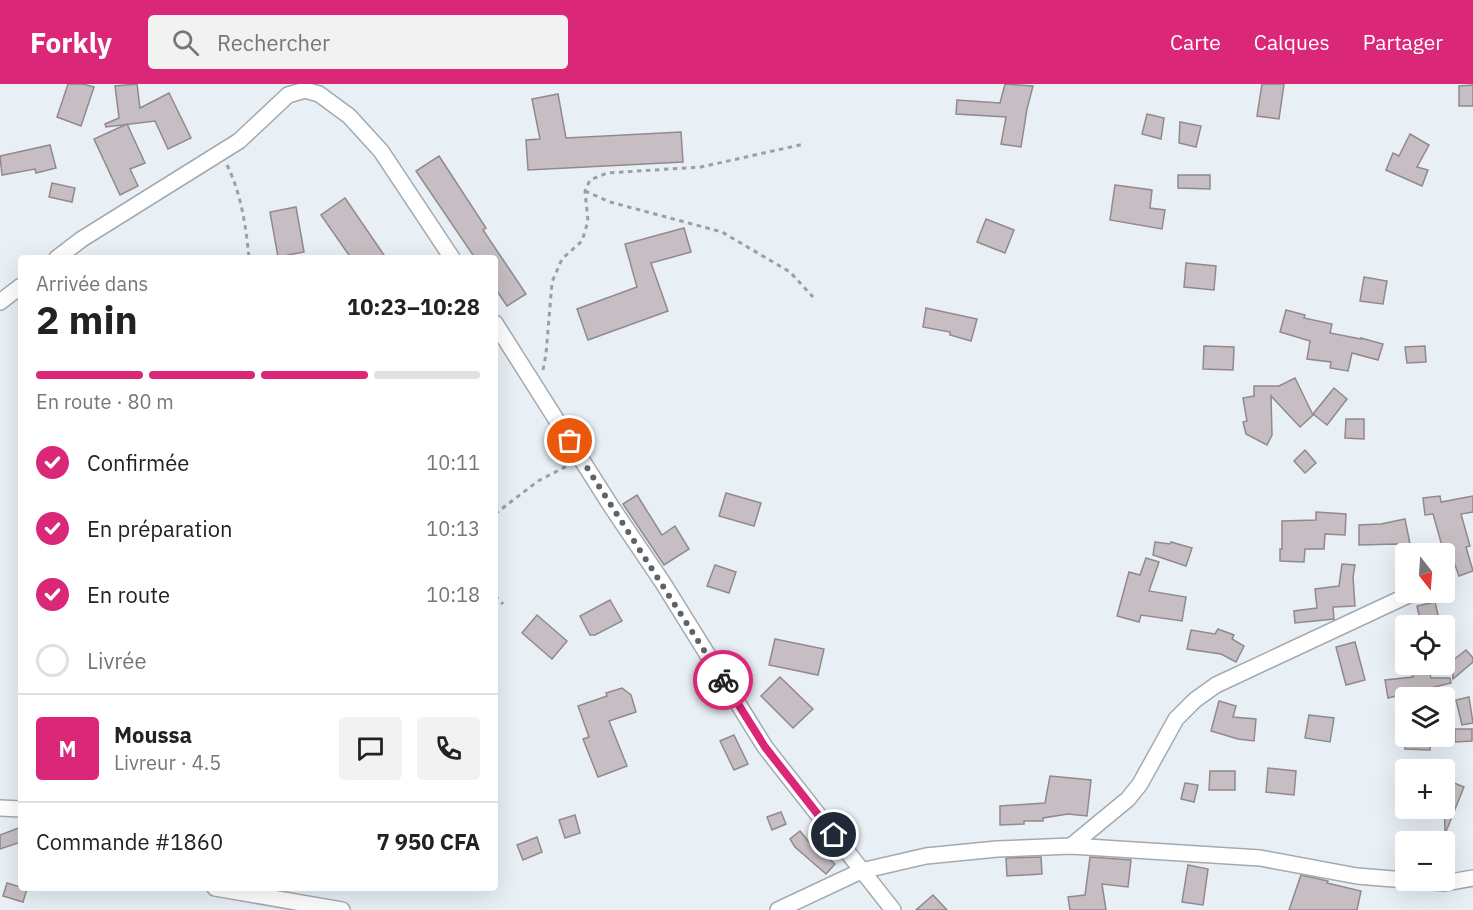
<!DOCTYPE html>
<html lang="fr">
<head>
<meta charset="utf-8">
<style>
	body { margin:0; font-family:"IBM Plex Sans",sans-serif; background:#f2f2f2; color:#222; height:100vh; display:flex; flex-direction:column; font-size:22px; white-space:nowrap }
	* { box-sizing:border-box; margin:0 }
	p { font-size:20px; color:#767676 }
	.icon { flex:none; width:33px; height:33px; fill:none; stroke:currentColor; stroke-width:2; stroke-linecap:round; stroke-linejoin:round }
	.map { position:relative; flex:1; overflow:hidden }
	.details { position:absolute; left:18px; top:171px; width:480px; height:636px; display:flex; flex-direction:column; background:#fff; border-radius:6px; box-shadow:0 6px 24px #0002 }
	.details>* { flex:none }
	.needle { width:39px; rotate:163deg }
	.controls { position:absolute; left:1395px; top:459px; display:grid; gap:12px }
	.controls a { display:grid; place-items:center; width:60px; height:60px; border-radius:6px; background:#fff; box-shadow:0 6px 24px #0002; font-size:30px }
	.pin { position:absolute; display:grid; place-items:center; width:51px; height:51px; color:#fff; margin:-26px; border:3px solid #fff; border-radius:50%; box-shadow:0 2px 6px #0007 }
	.courier { position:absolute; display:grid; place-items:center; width:60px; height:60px; margin:-30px; border:4px solid #db2777; border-radius:50%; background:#fff; color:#222; box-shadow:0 2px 8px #0007 }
	.head em { font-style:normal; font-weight:700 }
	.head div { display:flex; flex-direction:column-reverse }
	.head { display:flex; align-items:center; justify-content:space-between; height:102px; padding:0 18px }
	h1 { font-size:39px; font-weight:700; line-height:45px }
	.bar { display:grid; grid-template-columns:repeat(4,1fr); gap:9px 6px; align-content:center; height:72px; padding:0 18px }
	.bar i { height:8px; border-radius:4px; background:#e0e0e0 }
	.bar .selected { background:#db2777 }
	.bar p { grid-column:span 4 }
	.line { display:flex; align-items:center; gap:15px; padding:0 18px; border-top:2px solid #e0e0e0 }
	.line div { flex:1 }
	.round { display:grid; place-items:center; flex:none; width:63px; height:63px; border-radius:6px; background:#f2f2f2 }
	ol { padding:0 18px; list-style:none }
	li { display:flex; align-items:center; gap:18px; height:66px }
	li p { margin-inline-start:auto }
	li .icon { padding:6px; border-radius:50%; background:#db2777; color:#fff; stroke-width:4 }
	li:last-child { color:#767676 }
	li i { width:33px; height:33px; border:3px solid #e0e0e0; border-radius:50% }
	header { display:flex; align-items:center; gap:36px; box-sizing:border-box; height:84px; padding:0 30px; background:#db2777; color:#fff }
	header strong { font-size:28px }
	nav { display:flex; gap:33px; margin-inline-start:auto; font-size:21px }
	.search { width:420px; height:54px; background:#f2f2f2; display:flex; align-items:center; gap:15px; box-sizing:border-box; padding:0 21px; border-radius:6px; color:#767676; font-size:22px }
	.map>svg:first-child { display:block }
</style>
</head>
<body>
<header>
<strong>Forkly</strong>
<div class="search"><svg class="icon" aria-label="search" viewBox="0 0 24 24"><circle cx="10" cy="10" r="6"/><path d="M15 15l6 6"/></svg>Rechercher</div>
<nav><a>Carte</a><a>Calques</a><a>Partager</a></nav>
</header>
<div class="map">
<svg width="1473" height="826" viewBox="0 0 1473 826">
	<rect width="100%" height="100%" fill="#e8eff5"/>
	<g fill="#c6bec3" stroke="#91898e" stroke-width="1.5">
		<path d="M 68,0 L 83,0 L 94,3 L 81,42 L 57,33 Z"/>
		<path d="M 137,0 L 140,24 L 169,9 L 191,54 L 168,65 L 155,37 L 106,43 L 105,40 L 119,34 L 115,2 Z"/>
		<path d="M 1005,0 L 1033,2 L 1027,25 L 1021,63 L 1001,60 L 1006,33 L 956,30 L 957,16 L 1000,19 Z"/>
		<path d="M 1262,0 L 1284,0 L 1279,35 L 1257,32 Z"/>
		<path d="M 1473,1 L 1473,22 L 1459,22 L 1459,2 Z"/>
		<path d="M 558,10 L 566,54 L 681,48 L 683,78 L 528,86 L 526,56 L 540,55 L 532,15 Z"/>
		<path d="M 1147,30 L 1164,34 L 1161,55 L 1142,50 Z"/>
		<path d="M 1180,38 L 1201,42 L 1196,63 L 1179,59 Z"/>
		<path d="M 127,40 L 145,79 L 130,85 L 138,102 L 120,111 L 94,55 Z"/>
		<path d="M 1410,50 L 1429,61 L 1417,83 L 1428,86 L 1422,102 L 1386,86 L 1393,69 L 1399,72 Z"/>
		<path d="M 50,61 L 56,84 L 36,89 L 35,85 L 2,91 L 0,72 Z"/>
		<path d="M 439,72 L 486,144 L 483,146 L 526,210 L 507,222 L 495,204 L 495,174 L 475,174 L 416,87 Z"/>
		<path d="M 1178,91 L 1210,91 L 1210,105 L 1178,104 Z"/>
		<path d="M 52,99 L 75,104 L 72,118 L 49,113 Z"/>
		<path d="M 1115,101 L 1152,106 L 1150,124 L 1165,126 L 1162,145 L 1110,136 Z"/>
		<path d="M 345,114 L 386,174 L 351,174 L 321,131 Z"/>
		<path d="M 296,123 L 304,168 L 278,173 L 270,128 Z"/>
		<path d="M 986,135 L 1014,146 L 1005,169 L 977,158 Z"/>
		<path d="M 684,144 L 691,168 L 651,179 L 668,227 L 588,256 L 577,225 L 637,203 L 625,160 Z"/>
		<path d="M 1186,179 L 1216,182 L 1214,206 L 1184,203 Z"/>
		<path d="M 1364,193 L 1387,197 L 1383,220 L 1360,217 Z"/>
		<path d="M 926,224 L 977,235 L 971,257 L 950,251 L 950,248 L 923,243 Z"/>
		<path d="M 1286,226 L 1305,231 L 1304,234 L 1332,240 L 1330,249 L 1361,255 L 1361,254 L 1383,260 L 1378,276 L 1352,269 L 1348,287 L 1330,284 L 1331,278 L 1307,275 L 1310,257 L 1280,248 Z"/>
		<path d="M 1204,262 L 1234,263 L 1233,286 L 1203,285 Z"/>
		<path d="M 1425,262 L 1426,278 L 1407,279 L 1405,263 Z"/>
		<path d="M 1295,294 L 1313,331 L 1300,343 L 1271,312 L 1272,351 L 1267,361 L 1246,350 L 1243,338 L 1247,337 L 1243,314 L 1254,312 L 1254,302 L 1279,302 Z"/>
		<path d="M 1334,304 L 1347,315 L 1327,341 L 1313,330 Z"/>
		<path d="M 1346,335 L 1364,335 L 1364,355 L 1345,354 Z"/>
		<path d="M 1305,366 L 1316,379 L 1305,389 L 1294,377 Z"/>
		<path d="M 726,409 L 761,419 L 754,442 L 719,432 Z"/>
		<path d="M 637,411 L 662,451 L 675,442 L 689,465 L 664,481 L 623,420 Z"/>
		<path d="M 1440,412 L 1441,418 L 1473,412 L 1473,428 L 1461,430 L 1470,462 L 1466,463 L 1473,487 L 1459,492 L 1450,467 L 1444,469 L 1433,430 L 1425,431 L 1423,414 Z"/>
		<path d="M 1316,428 L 1346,430 L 1345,451 L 1325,450 L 1324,465 L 1305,465 L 1304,478 L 1280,477 L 1280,465 L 1282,465 L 1282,437 L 1316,436 Z"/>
		<path d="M 1405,435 L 1410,460 L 1397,463 L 1397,460 L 1359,461 L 1359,441 L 1381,440 Z"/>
		<path d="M 1155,458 L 1170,460 L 1171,458 L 1192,464 L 1186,482 L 1153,471 Z"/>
		<path d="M 1146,474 L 1159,478 L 1149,507 L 1186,513 L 1182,537 L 1141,531 L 1139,538 L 1117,532 L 1129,488 L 1140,491 Z"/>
		<path d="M 1342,480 L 1355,481 L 1353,493 L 1355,522 L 1333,523 L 1334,535 L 1295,539 L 1294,527 L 1317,524 L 1315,505 L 1339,502 Z"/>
		<path d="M 715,481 L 736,488 L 729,509 L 707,502 Z"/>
		<path d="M 610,516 L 622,537 L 595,551 L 590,551 L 580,532 Z"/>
		<path d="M 1435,518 L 1438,531 L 1420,535 L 1417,522 Z"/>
		<path d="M 537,531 L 567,557 L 552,575 L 522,549 Z"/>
		<path d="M 1218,545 L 1234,551 L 1232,555 L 1244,562 L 1236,578 L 1221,570 L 1187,565 L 1191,546 L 1215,550 Z"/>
		<path d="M 775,555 L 824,565 L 818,591 L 769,581 Z"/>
		<path d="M 1355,558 L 1365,596 L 1346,601 L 1336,563 Z"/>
		<path d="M 1466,566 L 1473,574 L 1473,578 L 1453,595 L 1452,577 Z"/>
		<path d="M 1429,587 L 1431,594 L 1450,594 L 1451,599 L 1388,614 L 1385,596 L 1413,593 L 1412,590 Z"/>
		<path d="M 780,593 L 813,625 L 793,644 L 761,612 Z"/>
		<path d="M 622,604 L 631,611 L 636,628 L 609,637 L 627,682 L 598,693 L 583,655 L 589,653 L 578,622 L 607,612 L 606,609 Z"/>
		<path d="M 1469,613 L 1473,639 L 1462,641 L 1456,616 Z"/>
		<path d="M 1219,617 L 1236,622 L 1233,633 L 1256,635 L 1254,657 L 1238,655 L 1211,647 Z"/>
		<path d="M 1309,631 L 1334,634 L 1330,658 L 1305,654 Z"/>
		<path d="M 1455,645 L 1472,645 L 1472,657 L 1455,658 Z"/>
		<path d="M 734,651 L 748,680 L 734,686 L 720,657 Z"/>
		<path d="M 1405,652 L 1431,652 L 1430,666 L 1405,665 Z"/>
		<path d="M 1268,684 L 1296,687 L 1294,711 L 1266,708 Z"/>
		<path d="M 1210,687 L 1235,687 L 1235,706 L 1209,706 Z"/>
		<path d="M 1050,692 L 1091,696 L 1087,732 L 1068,730 L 1043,734 L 1043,737 L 1024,737 L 1024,740 L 1000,741 L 1000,722 L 1045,719 Z"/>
		<path d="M 1449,697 L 1464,703 L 1445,750 L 1444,708 Z"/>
		<path d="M 1185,699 L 1198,701 L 1194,718 L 1181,715 Z"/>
		<path d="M 781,728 L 786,740 L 772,746 L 767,733 Z"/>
		<path d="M 575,731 L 580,749 L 565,754 L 559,736 Z"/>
		<path d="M 21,743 L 21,758 L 0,765 L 0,751 Z"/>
		<path d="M 800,747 L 818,769 L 820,767 L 835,780 L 826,790 L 795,763 L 790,755 Z"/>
		<path d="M 537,753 L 542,768 L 523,776 L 517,761 Z"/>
		<path d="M 1041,773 L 1042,790 L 1007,792 L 1006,774 Z"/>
		<path d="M 1090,773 L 1131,776 L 1128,803 L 1102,800 L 1106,826 L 1070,826 L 1068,813 L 1085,811 Z"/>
		<path d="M 1188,781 L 1208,785 L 1203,821 L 1182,818 Z"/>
		<path d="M 1301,791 L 1328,797 L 1327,799 L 1361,807 L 1357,826 L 1289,826 Z"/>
		<path d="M 7,799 L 27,805 L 23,818 L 3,812 Z"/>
		<path d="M 933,811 L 947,826 L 916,826 Z"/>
	</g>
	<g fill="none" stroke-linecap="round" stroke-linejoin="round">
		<g stroke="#a3aab0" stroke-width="18">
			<g id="minor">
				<path d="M 57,174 L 82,155 L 239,57 L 288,11 L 305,6 L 319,10 L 349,32 L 381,67 L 452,174"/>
				<path d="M 0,218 L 21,202"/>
				<path d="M 495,239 L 611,422 L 663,499 L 765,663 L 893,826"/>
				<path d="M 0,724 L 21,725"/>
				<path d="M 1071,762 L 1128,715 L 1140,700 L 1176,635 L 1195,616 L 1216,601 L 1415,508"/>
				<path d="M 1410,796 L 1445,799 L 1473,794"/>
				<path d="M 215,804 L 342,826"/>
				<path d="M 778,826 L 861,787 L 926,772 L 997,765 L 1071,762 L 1260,774 L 1357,792 L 1406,796"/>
			</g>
		</g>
		<g stroke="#9ba0a4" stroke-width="3" stroke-dasharray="4.5 4.5" stroke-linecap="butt">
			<path d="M 227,81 C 241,109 246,142 249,174"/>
			<path d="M 585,107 L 610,118 L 722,148 L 790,188 L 813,213"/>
			<path d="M 543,286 L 546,270 L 552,198 L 562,175 L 582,157 L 588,137 L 585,107 L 590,96 L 607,89 L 701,83 L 804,60"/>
			<path d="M 495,430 L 538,397 L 569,381"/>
			<path d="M 495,512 L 503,520"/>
		</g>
		<use href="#minor" stroke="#fff" stroke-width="15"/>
	</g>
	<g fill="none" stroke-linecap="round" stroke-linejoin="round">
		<path stroke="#5f6366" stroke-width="6" stroke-dasharray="0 10.8" d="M 570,357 L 723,596"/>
		<path stroke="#db2777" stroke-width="8" d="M 723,596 L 765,663 L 834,751"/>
	</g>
</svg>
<div class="controls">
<a><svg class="needle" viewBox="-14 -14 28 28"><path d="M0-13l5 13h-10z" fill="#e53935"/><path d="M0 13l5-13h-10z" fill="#767676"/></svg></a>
<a><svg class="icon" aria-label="locate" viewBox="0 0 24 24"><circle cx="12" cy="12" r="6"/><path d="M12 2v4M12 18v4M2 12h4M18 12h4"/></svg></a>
<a><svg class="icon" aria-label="layers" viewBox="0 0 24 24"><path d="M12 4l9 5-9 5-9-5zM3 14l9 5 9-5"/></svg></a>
<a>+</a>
<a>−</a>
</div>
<div class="pin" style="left:570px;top:357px;background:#ea580c"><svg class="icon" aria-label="bag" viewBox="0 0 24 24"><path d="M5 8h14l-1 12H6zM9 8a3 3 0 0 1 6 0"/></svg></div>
<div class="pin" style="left:834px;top:751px;background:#1f2937"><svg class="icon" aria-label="home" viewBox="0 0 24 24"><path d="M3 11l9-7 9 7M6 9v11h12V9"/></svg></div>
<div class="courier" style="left:723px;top:596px"><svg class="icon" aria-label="bike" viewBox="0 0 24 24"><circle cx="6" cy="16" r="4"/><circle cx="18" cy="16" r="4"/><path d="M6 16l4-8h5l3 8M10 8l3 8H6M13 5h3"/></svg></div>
<section class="details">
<div class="head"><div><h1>2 min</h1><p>Arrivée dans</p></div><em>10:23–10:28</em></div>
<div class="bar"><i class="selected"></i><i class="selected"></i><i class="selected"></i><i></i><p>En route · 80 m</p></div>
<ol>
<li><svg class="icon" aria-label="check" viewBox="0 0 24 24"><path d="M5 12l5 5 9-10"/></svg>Confirmée<p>10:11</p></li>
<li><svg class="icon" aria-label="check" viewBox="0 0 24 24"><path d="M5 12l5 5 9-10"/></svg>En préparation<p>10:13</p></li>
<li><svg class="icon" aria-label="check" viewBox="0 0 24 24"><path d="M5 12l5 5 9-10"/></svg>En route<p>10:18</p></li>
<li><i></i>Livrée</li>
</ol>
<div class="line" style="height:108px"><b class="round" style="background:#db2777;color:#fff">M</b><div><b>Moussa</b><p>Livreur · 4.5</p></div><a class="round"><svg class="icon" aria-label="chat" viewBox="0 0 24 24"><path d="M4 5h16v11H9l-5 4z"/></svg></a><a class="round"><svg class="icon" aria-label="phone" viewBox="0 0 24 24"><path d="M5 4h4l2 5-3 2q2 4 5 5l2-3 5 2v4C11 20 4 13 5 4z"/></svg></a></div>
<div class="line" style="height:78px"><div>Commande #1860</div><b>7 950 CFA</b></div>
</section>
</div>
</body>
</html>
